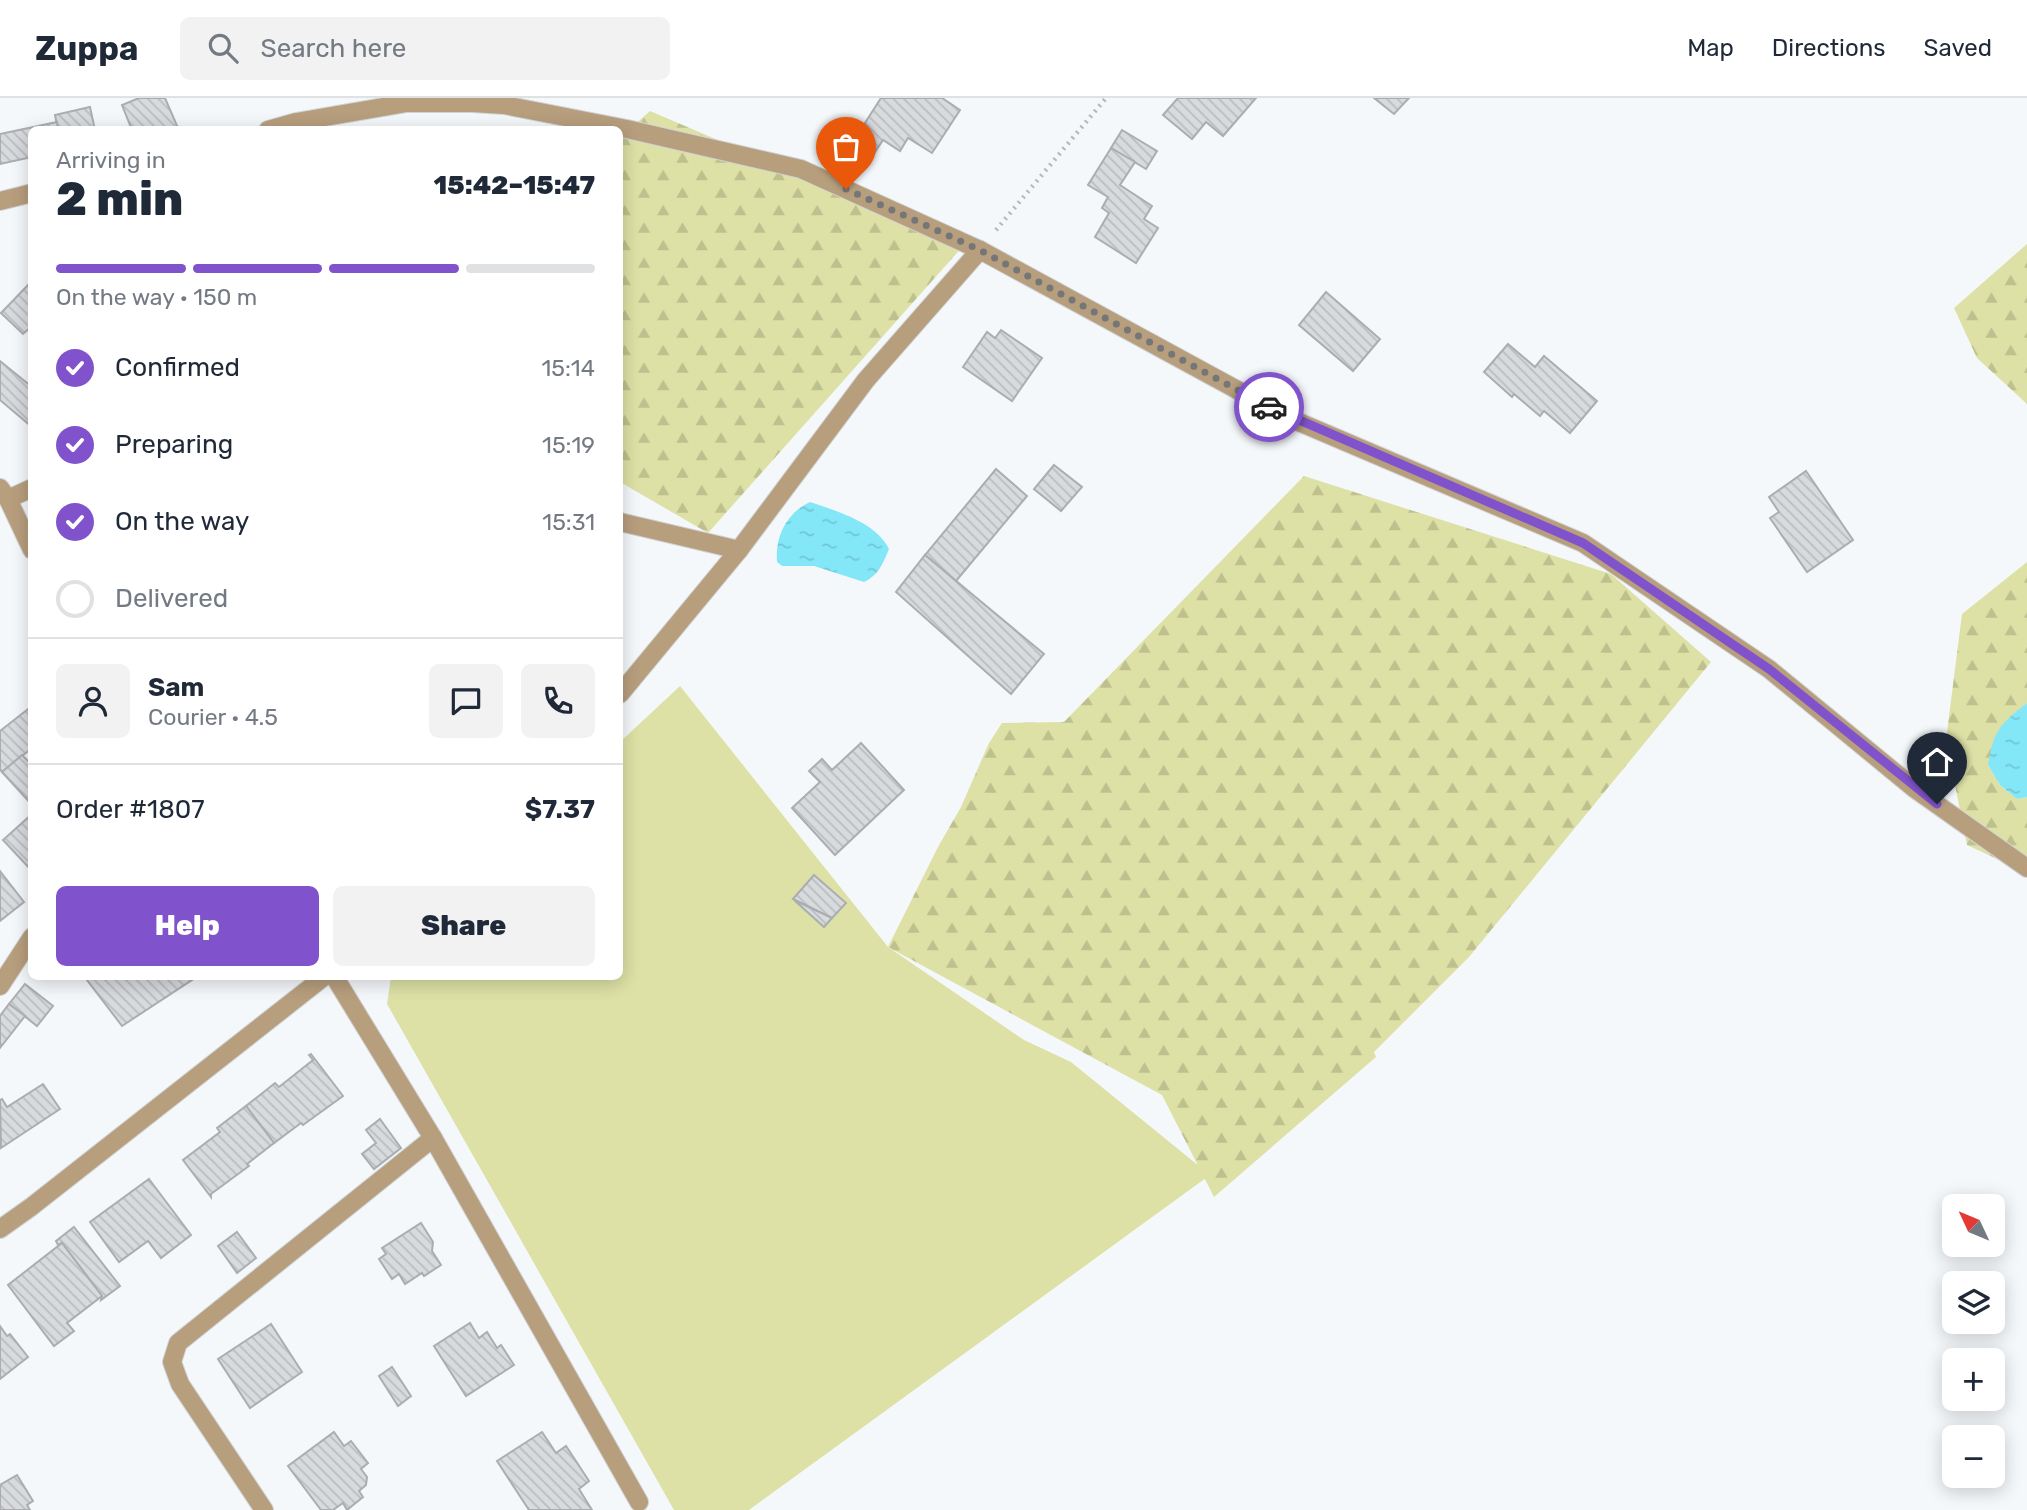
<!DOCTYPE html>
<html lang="en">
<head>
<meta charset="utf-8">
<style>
	body { margin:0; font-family:Rubik,sans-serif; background:#f2f2f3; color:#1f2937; height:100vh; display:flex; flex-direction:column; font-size:26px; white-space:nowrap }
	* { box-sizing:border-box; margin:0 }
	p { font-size:23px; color:#747a83 }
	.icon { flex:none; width:38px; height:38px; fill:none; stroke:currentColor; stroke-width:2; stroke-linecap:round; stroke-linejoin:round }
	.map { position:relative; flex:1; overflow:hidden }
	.drawer { position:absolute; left:28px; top:28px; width:595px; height:854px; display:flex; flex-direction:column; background:#fff; border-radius:10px; box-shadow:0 4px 18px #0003 }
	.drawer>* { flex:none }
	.needle { width:46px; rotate:314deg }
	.fabs { position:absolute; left:1942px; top:1096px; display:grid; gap:14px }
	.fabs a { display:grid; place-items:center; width:63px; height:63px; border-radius:10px; background:#fff; box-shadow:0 4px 18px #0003; font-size:35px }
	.pin { position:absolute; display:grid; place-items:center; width:60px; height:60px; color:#fff; margin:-72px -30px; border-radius:50% 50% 50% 0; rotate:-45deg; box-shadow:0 0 7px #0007 }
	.pin .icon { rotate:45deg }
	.courier { position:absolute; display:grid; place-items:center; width:70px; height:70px; margin:-35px; border:5px solid #8052cb; border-radius:50%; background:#fff; color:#222; box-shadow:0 2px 9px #0007 }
	.summary em { font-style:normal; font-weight:800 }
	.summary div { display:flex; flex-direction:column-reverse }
	.summary { display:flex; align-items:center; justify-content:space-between; height:119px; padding:0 28px }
	h1 { font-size:46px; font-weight:800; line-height:52px }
	.bar { display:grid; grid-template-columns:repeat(4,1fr); gap:10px 7px; align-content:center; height:84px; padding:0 28px }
	.bar i { height:9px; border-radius:5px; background:#e0e1e3 }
	.bar .on { background:#8052cb }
	.bar p { grid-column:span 4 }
	.line { display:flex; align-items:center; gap:18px; padding:0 28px; border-top:2px solid #e0e1e3 }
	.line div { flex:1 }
	.round { display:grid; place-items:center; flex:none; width:74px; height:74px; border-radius:10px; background:#f2f2f3 }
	ol { padding:0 28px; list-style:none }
	li { display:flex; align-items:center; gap:21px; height:77px }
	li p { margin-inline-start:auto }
	li .icon { padding:7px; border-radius:50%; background:#8052cb; color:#fff; stroke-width:4 }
	li:last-child { color:#747a83 }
	li i { width:38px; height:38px; border:4px solid #e0e1e3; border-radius:50% }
	.action { display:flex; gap:14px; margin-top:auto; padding:14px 28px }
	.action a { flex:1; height:80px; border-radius:10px; background:#8052cb; color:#fff; font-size:28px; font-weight:800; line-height:80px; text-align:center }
	.action a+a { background:#f2f2f3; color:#1f2937 }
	header { display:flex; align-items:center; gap:42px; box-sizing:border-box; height:98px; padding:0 35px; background:#fff; border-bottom:2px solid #e0e1e3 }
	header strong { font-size:33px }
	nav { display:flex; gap:38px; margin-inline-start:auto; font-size:24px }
	.search { width:490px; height:63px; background:#f2f2f3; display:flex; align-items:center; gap:18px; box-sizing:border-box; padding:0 24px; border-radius:10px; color:#747a83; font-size:26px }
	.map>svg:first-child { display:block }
</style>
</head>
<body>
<header>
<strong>Zuppa</strong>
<div class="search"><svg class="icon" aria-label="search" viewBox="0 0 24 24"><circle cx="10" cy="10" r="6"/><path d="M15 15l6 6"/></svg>Search here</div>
<nav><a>Map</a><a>Directions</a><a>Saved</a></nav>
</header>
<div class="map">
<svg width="2027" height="1412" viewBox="0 0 2027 1412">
	<defs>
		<pattern id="forest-firs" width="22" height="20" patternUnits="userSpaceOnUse" patternTransform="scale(1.75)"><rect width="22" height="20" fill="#dde1a5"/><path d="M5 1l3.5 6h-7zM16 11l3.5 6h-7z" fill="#bec18e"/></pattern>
		<pattern id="water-ripples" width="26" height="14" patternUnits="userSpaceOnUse" patternTransform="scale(1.75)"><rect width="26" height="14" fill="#83e7f8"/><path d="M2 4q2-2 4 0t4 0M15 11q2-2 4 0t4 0" fill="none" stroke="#71c6d5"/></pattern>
		<pattern id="building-back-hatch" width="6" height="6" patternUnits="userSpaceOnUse" patternTransform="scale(1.75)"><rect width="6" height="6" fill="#d8dbde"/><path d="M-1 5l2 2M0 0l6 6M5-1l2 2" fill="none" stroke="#babcbf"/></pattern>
	</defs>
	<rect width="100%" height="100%" fill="#f5f8fb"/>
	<g fill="url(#forest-firs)">
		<path d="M 650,13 L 964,147 L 708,435 L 620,384 L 620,40 Z"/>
		<path d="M 2027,146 L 2027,306 L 1977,260 L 1954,210 Z"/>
		<path d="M 1304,378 L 1611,476 L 1711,564 L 1469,859 L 1374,954 L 1376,959 L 1214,1099 L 1162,997 L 888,849 L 938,749 L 961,709 L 989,645 L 1002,625 L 1064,624 Z"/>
		<path d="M 2027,464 L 2027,605 L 2008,622 L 1988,667 L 2000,687 L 2017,701 L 2027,699 L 2027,775 L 1967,747 L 1946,642 L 1962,516 Z"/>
	</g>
	<path fill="#dde1a5" d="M 680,588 L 888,849 L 1024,942 L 1071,964 L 1210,1077 L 749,1412 L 674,1412 L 387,906 L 391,879 L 620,878 L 620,644 Z"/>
	<g fill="url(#water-ripples)">
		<path d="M 810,404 C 836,413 876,424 889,451 C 883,465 879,477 864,484 L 814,468 L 782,468 L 777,464 C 775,439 786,415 810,404 Z"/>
		<path d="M 2027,605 L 2027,699 L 2017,701 L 2000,687 L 1988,667 C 1993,633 2000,626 2027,605 Z"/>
	</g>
	<g fill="url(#building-back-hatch)" stroke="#abadb0" stroke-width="2">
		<path d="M 139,0 L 165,0 L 178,30 L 132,32 L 122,7 Z"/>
		<path d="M 881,0 L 942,0 L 960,12 L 932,55 L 908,40 L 900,53 L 883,42 L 867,66 L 847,53 Z"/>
		<path d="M 1178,0 L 1256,0 L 1223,38 L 1206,24 L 1192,41 L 1163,17 Z"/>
		<path d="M 1374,0 L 1409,0 L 1394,16 Z"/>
		<path d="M 90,9 L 95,32 L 58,32 L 55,17 Z"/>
		<path d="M 57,24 L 58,32 L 32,32 L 32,59 L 0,66 L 0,36 Z"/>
		<path d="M 1122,32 L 1157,53 L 1146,71 L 1111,50 Z"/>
		<path d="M 1111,50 L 1135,64 L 1120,87 L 1152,108 L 1144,121 L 1158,130 L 1136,165 L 1095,139 L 1109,115 L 1102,110 L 1108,99 L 1088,87 Z"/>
		<path d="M 31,184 L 32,228 L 23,236 L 1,215 Z"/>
		<path d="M 1326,194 L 1380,241 L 1353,273 L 1299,227 Z"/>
		<path d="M 1001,232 L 1042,260 L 1012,303 L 963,269 L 987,234 L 995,240 Z"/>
		<path d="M 1508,246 L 1535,269 L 1544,258 L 1597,303 L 1570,335 L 1544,313 L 1540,318 L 1514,296 L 1512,299 L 1484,274 Z"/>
		<path d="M 0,263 L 32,289 L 32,329 L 0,302 Z"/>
		<path d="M 1054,367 L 1082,389 L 1061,413 L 1034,391 Z"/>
		<path d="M 996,371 L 1027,398 L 956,483 L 925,457 Z"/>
		<path d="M 1806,373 L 1853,442 L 1807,474 L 1770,420 L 1779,414 L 1769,399 Z"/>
		<path d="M 925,457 L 1044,556 L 1011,596 L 896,494 Z"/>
		<path d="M 32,608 L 32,650 L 2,674 L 0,671 L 0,633 Z"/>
		<path d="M 861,645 L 904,692 L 835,757 L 792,710 L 820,684 L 809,673 L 822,661 L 832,672 Z"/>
		<path d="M 22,657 L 32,667 L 32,707 L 2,674 Z"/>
		<path d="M 32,716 L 32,773 L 3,742 Z"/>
		<path d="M 0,773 L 24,804 L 0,823 Z"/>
		<path d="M 814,777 L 846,805 L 832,820 L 793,801 Z"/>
		<path d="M 794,802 L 832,820 L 824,829 Z"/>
		<path d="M 84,878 L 126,880 L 198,878 L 122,928 Z"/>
		<path d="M 25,886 L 53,908 L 37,928 L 9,906 Z"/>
		<path d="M 9,906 L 25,918 L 0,950 L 0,918 Z"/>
		<path d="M 311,956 L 343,998 L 303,1027 L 301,1025 L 274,1045 L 246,1008 L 275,985 L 279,989 L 313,962 L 309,957 Z"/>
		<path d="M 43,986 L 60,1011 L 1,1050 L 0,1002 L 2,1001 L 7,1009 Z"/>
		<path d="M 246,1008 L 274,1045 L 247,1066 L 249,1068 L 211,1096 L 211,1099 L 183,1062 L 220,1034 L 217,1030 Z"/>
		<path d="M 380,1021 L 401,1050 L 374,1071 L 362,1056 L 376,1045 L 366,1032 Z"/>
		<path d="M 149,1081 L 191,1137 L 161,1160 L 148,1143 L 119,1164 L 90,1124 Z"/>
		<path d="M 421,1125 L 433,1144 L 432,1153 L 441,1167 L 424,1178 L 422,1175 L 405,1186 L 399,1176 L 392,1181 L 379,1161 L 386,1156 L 382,1150 Z"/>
		<path d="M 74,1129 L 120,1188 L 101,1202 L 102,1198 L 62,1145 L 58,1147 L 56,1143 Z"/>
		<path d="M 237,1134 L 256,1160 L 237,1175 L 218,1148 Z"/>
		<path d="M 62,1145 L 102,1198 L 67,1225 L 74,1233 L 54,1248 L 8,1187 Z"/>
		<path d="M 470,1225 L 479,1240 L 487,1234 L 497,1250 L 501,1247 L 514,1267 L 466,1298 L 434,1248 Z"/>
		<path d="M 271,1226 L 302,1274 L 250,1310 L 218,1261 Z"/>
		<path d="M 0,1228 L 7,1238 L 10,1236 L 28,1259 L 0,1281 Z"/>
		<path d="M 392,1269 L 411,1298 L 398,1308 L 379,1278 Z"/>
		<path d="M 334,1334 L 344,1348 L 351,1343 L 368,1365 L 361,1371 L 367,1379 L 366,1387 L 359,1393 L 363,1399 L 347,1412 L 343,1405 L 333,1412 L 321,1412 L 288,1368 Z"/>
		<path d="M 542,1334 L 556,1355 L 566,1348 L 589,1383 L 579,1391 L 592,1412 L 529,1412 L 497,1363 Z"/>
		<path d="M 17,1377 L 33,1403 L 27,1407 L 30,1412 L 0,1412 L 0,1387 Z"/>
	</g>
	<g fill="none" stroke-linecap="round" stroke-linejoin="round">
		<g stroke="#d1d4d7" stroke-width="20">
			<g id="minor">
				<path d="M 268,32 L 296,24 L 407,5 L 472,5 L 504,7 L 627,31 L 801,71 L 980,152 L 1287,319 L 1583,445 L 1769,571 L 1915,691 L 2027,770"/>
				<path d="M 0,103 L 32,95"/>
				<path d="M 0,390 L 8,401 L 32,452"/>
				<path d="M 8,401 L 32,390"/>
				<path d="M 620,424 L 739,452 L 866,282 L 980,152"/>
				<path d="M 620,596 L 739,452"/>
				<path d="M 334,878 L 433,1040 L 639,1404"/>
				<path d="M 0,888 L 32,839"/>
				<path d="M 0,1131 L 31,1109 L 325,878"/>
				<path d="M 264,1412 L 180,1286 L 172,1264 L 178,1245 L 433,1040"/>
			</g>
		</g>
		<path stroke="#b6b8ba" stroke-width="4.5" stroke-dasharray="2 5" stroke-linecap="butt" d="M 996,132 L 1106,0"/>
		<use href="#minor" stroke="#b79e7d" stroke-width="18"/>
	</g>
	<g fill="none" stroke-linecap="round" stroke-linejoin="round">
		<path stroke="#747678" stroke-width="7" stroke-dasharray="0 12.6" d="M 846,91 L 980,152 L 1269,309"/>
		<path stroke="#8052cb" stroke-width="9" d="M 1269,309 L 1583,445 L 1769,571 L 1937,706"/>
	</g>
</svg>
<div class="fabs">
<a><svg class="needle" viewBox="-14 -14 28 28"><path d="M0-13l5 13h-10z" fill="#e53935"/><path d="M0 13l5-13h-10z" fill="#747a83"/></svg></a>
<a><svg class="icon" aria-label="layers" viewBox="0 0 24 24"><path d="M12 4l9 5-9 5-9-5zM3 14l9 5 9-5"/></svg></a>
<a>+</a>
<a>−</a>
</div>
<div class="pin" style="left:846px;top:91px;background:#ea580c"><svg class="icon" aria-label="bag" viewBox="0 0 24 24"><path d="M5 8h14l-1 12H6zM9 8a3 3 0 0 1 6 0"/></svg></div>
<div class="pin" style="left:1937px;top:706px;background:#1f2937"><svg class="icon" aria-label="home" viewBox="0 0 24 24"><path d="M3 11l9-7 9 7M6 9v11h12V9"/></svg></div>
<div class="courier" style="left:1269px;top:309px"><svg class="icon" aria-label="car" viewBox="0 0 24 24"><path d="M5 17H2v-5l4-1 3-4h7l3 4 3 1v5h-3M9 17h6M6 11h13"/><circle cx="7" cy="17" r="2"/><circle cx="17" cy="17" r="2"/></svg></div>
<section class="drawer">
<div class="summary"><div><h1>2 min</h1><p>Arriving in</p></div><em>15:42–15:47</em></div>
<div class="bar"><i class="on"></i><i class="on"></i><i class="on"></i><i></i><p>On the way · 150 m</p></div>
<ol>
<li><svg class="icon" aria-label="check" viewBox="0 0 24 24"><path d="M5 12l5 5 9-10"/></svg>Confirmed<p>15:14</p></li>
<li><svg class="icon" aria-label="check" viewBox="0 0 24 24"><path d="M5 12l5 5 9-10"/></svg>Preparing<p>15:19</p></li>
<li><svg class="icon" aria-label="check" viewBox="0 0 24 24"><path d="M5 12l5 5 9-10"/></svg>On the way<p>15:31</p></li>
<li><i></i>Delivered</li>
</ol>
<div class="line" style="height:126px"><a class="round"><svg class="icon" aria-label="person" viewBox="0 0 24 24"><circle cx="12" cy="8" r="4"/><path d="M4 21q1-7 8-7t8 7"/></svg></a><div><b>Sam</b><p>Courier · 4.5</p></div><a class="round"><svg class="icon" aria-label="chat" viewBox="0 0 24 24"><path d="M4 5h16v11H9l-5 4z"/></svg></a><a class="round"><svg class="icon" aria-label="phone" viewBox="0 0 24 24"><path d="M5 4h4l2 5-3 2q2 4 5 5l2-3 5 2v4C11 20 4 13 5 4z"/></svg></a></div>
<div class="line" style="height:91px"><div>Order #1807</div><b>$7.37</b></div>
<div class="action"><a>Help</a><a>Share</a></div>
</section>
</div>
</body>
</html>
